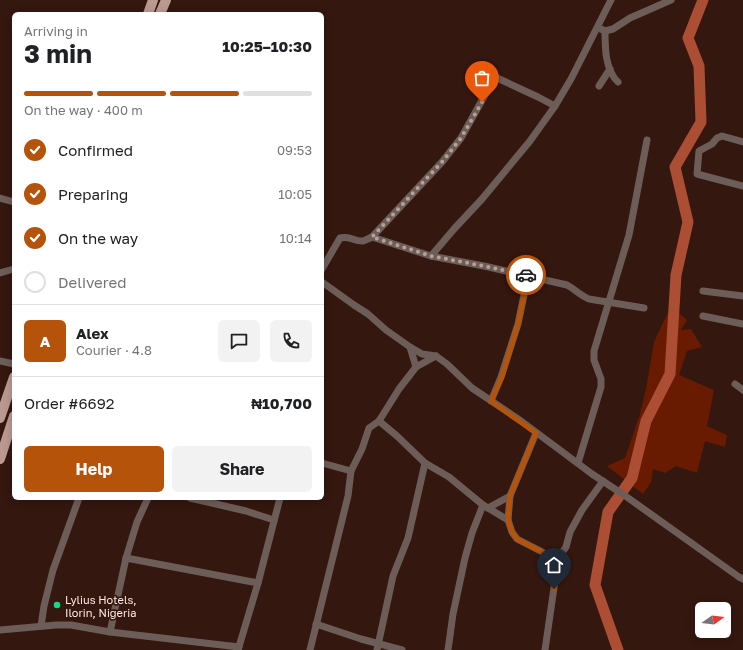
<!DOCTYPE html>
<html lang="en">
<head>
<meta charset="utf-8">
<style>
	body { margin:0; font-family:"Golos Text",sans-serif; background:#f2f2f2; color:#202124; height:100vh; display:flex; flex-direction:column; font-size:15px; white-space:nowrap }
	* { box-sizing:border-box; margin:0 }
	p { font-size:13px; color:#757577 }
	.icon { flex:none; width:22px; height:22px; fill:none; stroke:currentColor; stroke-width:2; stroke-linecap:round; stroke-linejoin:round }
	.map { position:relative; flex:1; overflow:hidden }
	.drawer { position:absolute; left:12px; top:12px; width:312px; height:488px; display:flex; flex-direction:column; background:#fff; border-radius:6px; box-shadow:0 2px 10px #0003 }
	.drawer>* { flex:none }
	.needle { width:26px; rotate:76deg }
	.buttons { position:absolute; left:695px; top:602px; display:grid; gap:8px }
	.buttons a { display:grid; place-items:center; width:36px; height:36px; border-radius:6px; background:#fff; box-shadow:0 2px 10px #0003; font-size:20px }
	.pin { position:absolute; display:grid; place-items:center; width:34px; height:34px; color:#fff; margin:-41px -17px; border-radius:50% 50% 50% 0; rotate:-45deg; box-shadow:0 0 4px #0007 }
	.pin .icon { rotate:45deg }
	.courier { position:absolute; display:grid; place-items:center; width:40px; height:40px; margin:-20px; border:3px solid #b45309; border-radius:50%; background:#fff; color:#222; box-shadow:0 1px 5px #0007 }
	.summary em { font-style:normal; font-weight:700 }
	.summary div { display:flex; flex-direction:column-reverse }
	.summary { display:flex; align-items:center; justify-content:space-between; height:68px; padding:0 12px }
	h1 { font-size:26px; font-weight:700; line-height:30px }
	.bar { display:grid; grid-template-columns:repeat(4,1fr); gap:6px 4px; align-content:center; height:48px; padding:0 12px }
	.bar i { height:5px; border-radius:3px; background:#e0e0e0 }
	.bar .active { background:#b45309 }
	.bar p { grid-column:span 4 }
	.line { display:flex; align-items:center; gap:10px; padding:0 12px; border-top:1px solid #e0e0e0 }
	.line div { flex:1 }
	.round { display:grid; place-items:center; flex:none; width:42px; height:42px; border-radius:6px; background:#f2f2f2 }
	ol { padding:0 12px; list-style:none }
	li { display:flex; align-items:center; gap:12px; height:44px }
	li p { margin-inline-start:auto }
	li .icon { padding:4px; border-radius:50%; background:#b45309; color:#fff; stroke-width:4 }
	li:last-child { color:#757577 }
	li i { width:22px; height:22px; border:2px solid #e0e0e0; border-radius:50% }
	.cta { display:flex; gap:8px; margin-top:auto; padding:8px 12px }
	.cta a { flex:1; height:46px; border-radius:6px; background:#b45309; color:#fff; font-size:16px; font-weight:700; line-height:46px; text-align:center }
	.cta a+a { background:#f2f2f2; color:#202124 }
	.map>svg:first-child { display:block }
</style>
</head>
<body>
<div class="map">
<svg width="743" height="650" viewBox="0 0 743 650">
	<rect width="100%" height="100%" fill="#34170f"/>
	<path fill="#691b02" d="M 671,306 L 687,320 L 681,330 L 691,329 L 702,347 L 687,351 L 679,375 L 714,390 L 707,426 L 727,435 L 725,447 L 705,441 L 697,473 L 676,466 L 665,473 L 653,469 L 651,482 L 643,494 L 607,466 L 625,458 L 640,414 L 646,389 L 654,342 Z"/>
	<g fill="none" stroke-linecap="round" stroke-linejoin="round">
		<path stroke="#ac4e34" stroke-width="11" d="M 618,650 L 595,585 L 608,512 L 632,478 L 646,421 L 670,374 L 676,275 L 688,222 L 675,167 L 701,122 L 699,66 L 688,38 L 703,0"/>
		<g stroke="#6d5d58" stroke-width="7">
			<path d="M 601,29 L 605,31 C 605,47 605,70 618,82"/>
			<path d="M 605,31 L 613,29 L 630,18 L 671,0"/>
			<path d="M 599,86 L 610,69"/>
			<path d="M 743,142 L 722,136 L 717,138 L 712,144 L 699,151 L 697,174 L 743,186"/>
			<path d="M 0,198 L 14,202"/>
			<path d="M 372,237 L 431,256 L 484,266 L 567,285 C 576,290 581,296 589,299 L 644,308"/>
			<path d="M 431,256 L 454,229 L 482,199 L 530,141 L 555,106 L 571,79 L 611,0"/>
			<path d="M 322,269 L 340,238 C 351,235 354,242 363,241 C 366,240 370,238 372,237 L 442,162 L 461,138 L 495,77 L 538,97 L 555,106"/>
			<path d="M 0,273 L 14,269"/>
			<path d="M 322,282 L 354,305 L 368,314 L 386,330 L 410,347 L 422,354 L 436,356 L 447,364 L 472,388 L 521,421 L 592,474 L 624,495 L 739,577 L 743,579"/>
			<path d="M 703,291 L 743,296"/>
			<path d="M 703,316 L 743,324"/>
			<path d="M 410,347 L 416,367"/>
			<path d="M 0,361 L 14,364"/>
			<path d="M 735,384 L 743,390"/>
			<path d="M 491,401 L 501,377 L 518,324 L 528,276"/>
			<path d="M 379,421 L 397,436 L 425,463 L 449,477 L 483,505 L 508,520 L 512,532 L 517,539 L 558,560"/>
			<path d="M 322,463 L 351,471"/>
			<path d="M 578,463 L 601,387 L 601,379 L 594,360 L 594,351 L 629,235 L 647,140"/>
			<path d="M 190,498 L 246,511 L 274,520"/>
			<path d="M 488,508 L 510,496 L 536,433"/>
			<path d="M 508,520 L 510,496"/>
			<path d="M 126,558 L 258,583"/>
			<path d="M 316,624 L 361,639 L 402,650"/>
			<path d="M 41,626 L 44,606 L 53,570 L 79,498"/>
			<path d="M 0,630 L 56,625 L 71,625 L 110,632 L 239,647"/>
			<path d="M 110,632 L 126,558 L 137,522 L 148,498"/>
			<path d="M 238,650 L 258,583 L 280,498"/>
			<path d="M 310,650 L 348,496 L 351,471 L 362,449 L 369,428 L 379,421 L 399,389 L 416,367 L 436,356"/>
			<path d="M 377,650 L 393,576 L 408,538 L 425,463"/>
			<path d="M 448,650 L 453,614 L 465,558 L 472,533 L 483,505"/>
			<path d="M 545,650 L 558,560 L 561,554 L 566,547 L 570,532 L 582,510 L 603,481"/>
		</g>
		<g stroke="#ba9a90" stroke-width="10">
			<path d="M 148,14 L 153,0"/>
			<path d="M 160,14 L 166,0"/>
			<path d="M 0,418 L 14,377"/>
			<path d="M 0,459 L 14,416"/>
		</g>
	</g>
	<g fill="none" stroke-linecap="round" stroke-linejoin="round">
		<path stroke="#b7a099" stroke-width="4" stroke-dasharray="0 7.2" d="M 482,102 L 461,138 L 442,162 L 372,237 L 431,256 L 484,266 L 526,275"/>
		<path stroke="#b45309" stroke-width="5" d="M 526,275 L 528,276 L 518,324 L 502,377 L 491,401 L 536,433 L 510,496 L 508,520 L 512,532 L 517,539 L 558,560 L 554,589"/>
	</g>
	<circle fill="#13d989" stroke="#34170f" stroke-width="1.5" cx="57" cy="605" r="4"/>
	<g text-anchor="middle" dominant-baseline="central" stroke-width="3.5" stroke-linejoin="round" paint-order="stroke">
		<g font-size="11" fill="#fee9e3" stroke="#34170f" text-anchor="start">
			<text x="65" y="599">Lylius Hotels,<tspan x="65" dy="13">Ilorin, Nigeria</tspan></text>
		</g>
	</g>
</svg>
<div class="buttons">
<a><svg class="needle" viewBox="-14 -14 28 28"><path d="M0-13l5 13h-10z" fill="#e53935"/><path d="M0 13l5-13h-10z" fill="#757577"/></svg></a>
</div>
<div class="pin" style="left:482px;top:102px;background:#ea580c"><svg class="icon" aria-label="bag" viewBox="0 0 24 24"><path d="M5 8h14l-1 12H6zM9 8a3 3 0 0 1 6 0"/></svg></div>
<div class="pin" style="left:554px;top:589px;background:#1f2937"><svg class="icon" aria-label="home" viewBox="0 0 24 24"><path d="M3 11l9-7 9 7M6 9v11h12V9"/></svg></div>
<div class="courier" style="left:526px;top:275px"><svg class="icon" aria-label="car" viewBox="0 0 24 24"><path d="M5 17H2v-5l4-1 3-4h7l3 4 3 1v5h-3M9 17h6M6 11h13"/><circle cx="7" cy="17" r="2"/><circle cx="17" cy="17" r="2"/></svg></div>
<section class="drawer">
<div class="summary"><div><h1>3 min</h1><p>Arriving in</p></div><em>10:25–10:30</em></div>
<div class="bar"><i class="active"></i><i class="active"></i><i class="active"></i><i></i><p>On the way · 400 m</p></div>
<ol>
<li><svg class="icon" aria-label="check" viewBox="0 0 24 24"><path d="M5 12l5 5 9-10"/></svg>Confirmed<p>09:53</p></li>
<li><svg class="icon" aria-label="check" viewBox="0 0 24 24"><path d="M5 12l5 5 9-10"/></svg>Preparing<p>10:05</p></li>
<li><svg class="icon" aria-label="check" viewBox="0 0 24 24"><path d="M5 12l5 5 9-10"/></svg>On the way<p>10:14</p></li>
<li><i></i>Delivered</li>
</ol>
<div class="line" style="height:72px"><b class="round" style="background:#b45309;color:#fff">A</b><div><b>Alex</b><p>Courier · 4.8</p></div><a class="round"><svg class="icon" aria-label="chat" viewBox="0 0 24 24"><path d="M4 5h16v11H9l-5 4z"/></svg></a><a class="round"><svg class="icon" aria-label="phone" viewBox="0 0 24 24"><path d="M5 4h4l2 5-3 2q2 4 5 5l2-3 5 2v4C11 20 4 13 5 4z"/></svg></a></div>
<div class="line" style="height:52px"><div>Order #6692</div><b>₦10,700</b></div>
<div class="cta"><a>Help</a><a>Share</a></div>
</section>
</div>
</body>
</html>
